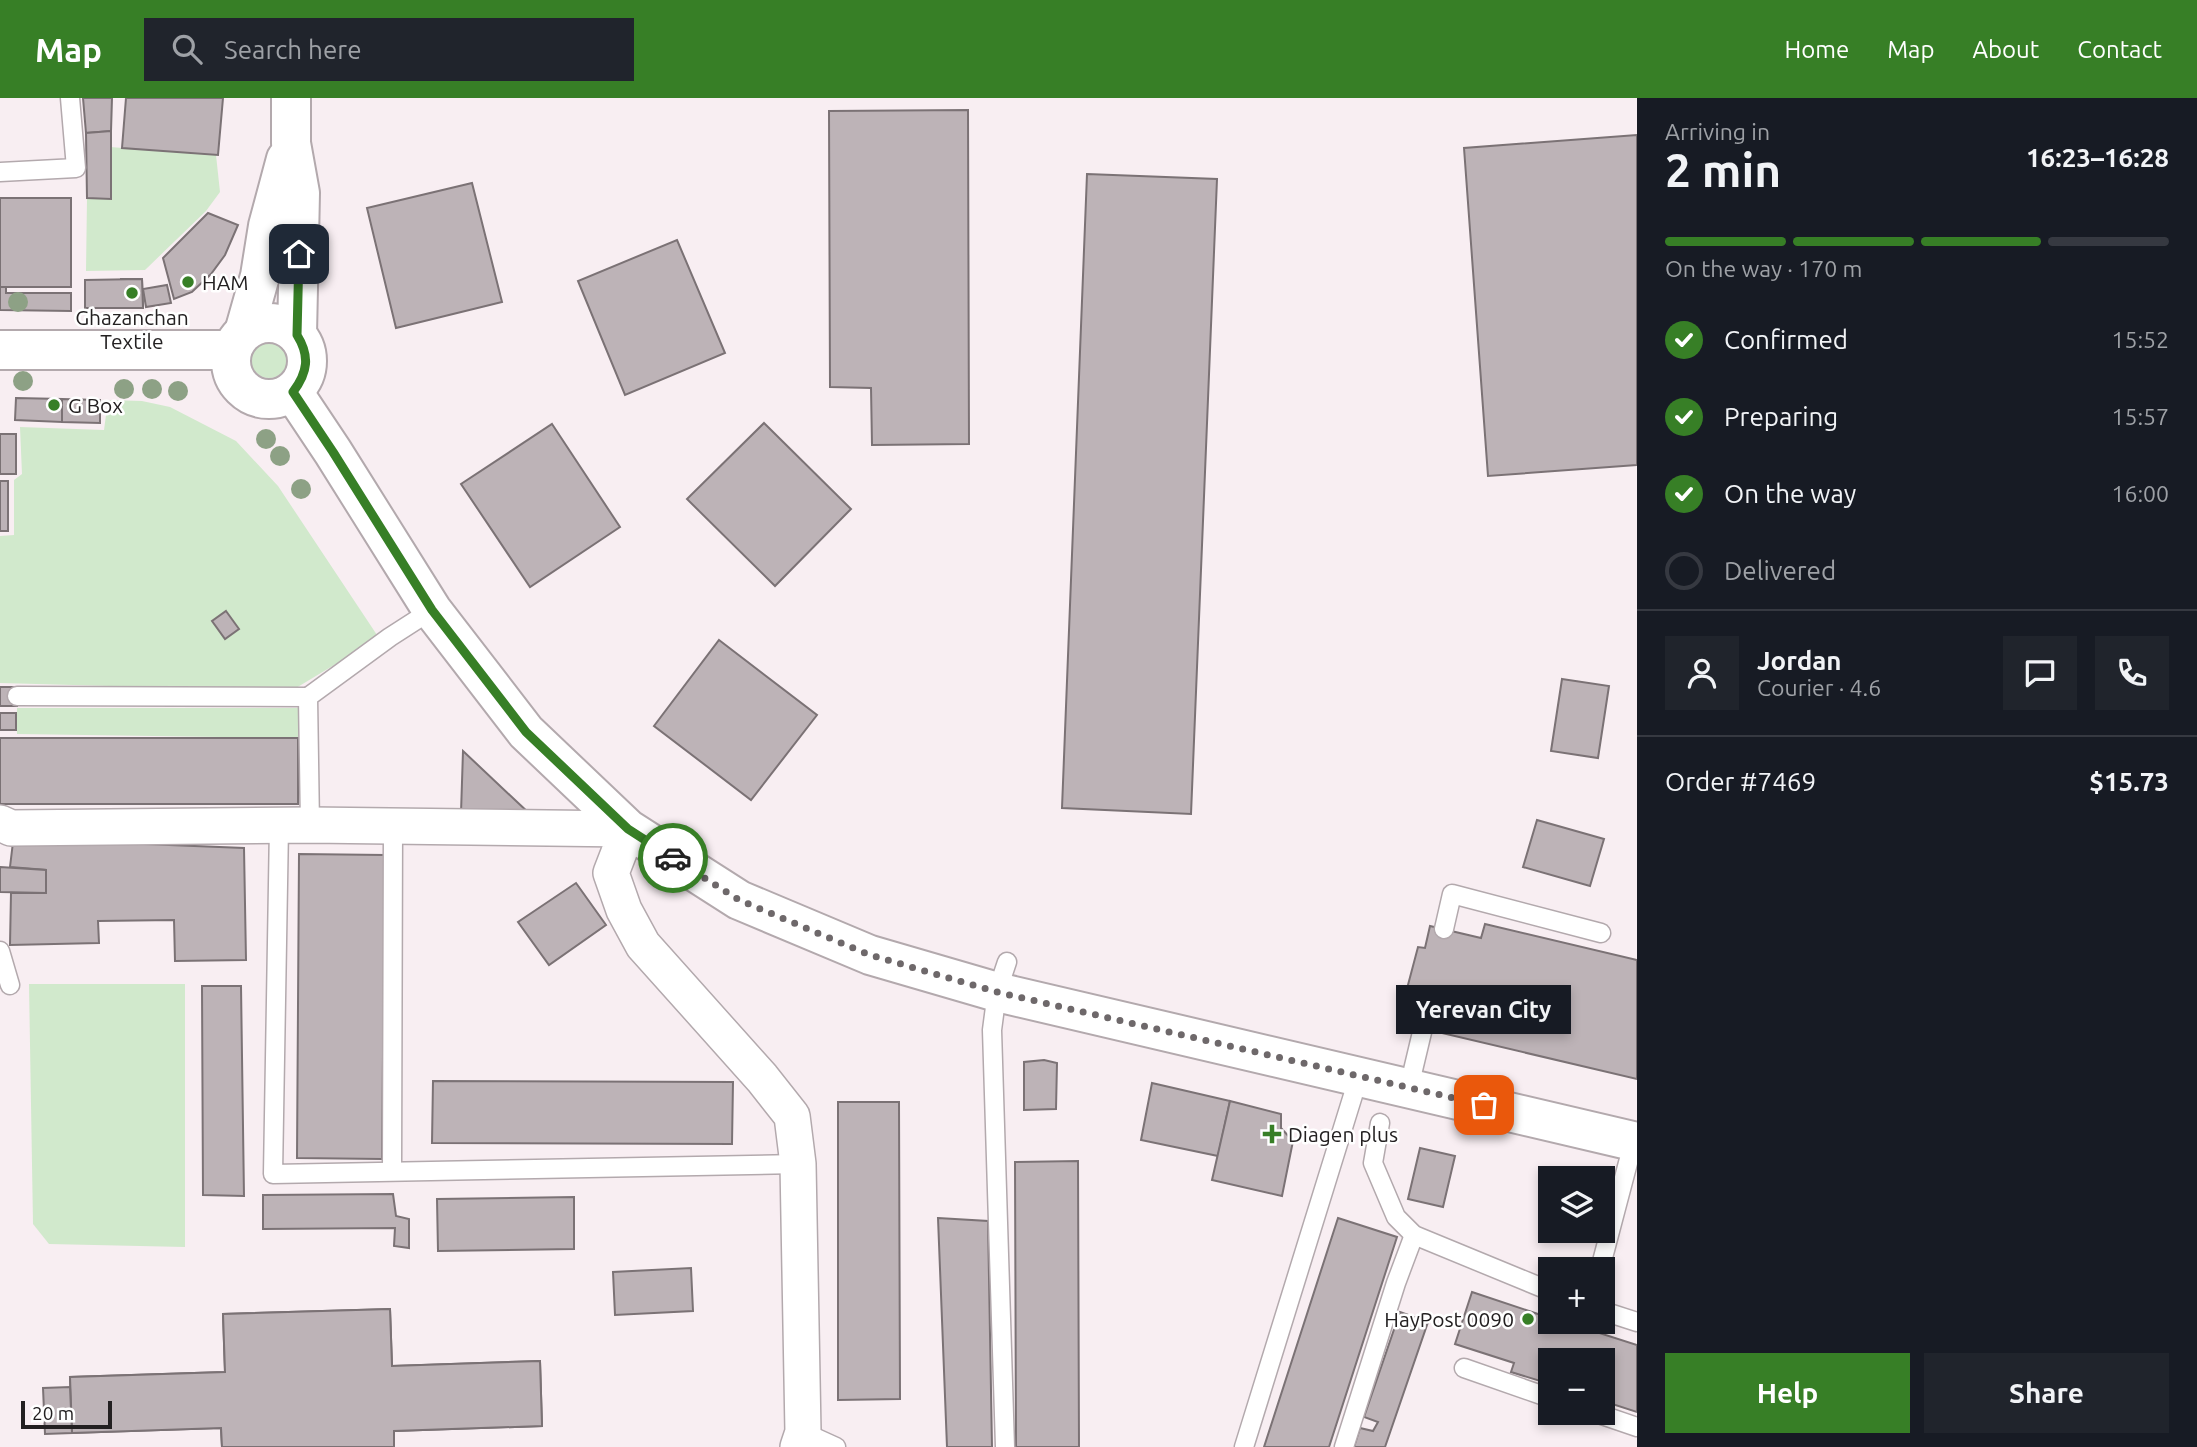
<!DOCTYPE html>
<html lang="en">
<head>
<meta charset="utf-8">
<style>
	body { margin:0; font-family:Ubuntu,sans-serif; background:#20242c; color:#f1f3f6; height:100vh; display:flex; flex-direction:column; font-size:26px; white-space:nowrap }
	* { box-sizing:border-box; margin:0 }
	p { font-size:23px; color:#9ea1a6 }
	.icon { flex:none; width:38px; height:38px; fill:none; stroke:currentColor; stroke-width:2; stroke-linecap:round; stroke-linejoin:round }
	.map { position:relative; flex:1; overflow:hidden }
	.panel { display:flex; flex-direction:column; background:#171b24; width:560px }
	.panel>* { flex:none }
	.fabs { position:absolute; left:1538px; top:1068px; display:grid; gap:14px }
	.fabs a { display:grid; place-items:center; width:77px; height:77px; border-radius:0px; background:#171b24; box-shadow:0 4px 10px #0003; font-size:35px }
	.scale { position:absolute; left:21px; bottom:18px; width:91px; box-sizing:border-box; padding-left:7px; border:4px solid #232021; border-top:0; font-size:19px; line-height:24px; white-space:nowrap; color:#232021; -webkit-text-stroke:5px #fff; paint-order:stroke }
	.pin { position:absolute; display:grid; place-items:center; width:60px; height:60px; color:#fff; margin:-30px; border-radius:14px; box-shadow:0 4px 10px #0006 }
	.courier { position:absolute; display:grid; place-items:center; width:70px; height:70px; margin:-35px; border:5px solid #377f26; border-radius:50%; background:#fff; color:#222; box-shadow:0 2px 9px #0007 }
	.bubble { position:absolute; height:49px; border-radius:0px; background:#171b24; box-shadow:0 4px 10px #0003; font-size:23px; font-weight:700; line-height:49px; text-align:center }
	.summary em { font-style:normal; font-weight:700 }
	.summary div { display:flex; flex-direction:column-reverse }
	.summary { display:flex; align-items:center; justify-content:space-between; height:119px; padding:0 28px }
	h1 { font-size:46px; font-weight:700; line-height:52px }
	.bar { display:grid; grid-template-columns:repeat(4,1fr); gap:10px 7px; align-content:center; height:84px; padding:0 28px }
	.bar i { height:9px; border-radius:5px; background:#363941 }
	.bar .selected { background:#377f26 }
	.bar p { grid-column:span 4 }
	.line { display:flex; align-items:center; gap:18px; padding:0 28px; border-top:2px solid #363941 }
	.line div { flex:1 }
	.round { display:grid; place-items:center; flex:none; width:74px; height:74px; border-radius:0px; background:#20242c }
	ol { padding:0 28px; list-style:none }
	li { display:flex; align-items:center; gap:21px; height:77px }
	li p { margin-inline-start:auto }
	li .icon { padding:7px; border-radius:50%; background:#377f26; color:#fff; stroke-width:4 }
	li:last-child { color:#9ea1a6 }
	li i { width:38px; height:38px; border:4px solid #363941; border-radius:50% }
	.action { display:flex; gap:14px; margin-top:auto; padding:14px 28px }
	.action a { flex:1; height:80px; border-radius:0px; background:#377f26; color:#fff; font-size:28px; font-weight:700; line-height:80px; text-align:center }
	.action a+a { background:#20242c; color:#f1f3f6 }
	header { display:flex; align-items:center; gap:42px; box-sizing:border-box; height:98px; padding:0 35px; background:#377f26; color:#fff }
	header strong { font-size:33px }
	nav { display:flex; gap:38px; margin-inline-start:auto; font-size:24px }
	.search { width:490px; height:63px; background:#20242c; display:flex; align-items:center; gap:18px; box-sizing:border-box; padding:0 24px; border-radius:0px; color:#9ea1a6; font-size:26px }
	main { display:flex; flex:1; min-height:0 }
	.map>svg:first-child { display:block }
</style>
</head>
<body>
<header>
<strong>Map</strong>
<div class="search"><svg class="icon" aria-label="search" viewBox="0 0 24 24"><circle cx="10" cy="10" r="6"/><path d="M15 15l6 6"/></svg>Search here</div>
<nav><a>Home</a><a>Map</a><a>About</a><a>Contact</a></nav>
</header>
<main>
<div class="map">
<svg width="1637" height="1349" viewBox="0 0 1637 1349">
	<rect width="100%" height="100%" fill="#f8eef2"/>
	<g fill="#d1e9cc">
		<path d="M 110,49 L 216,57 L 220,94 L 206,113 L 145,172 L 86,173 L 87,100 L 111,100 Z"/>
		<circle cx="269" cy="262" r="18"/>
		<path d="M 108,302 L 142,303 L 170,309 L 236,343 L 278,388 L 379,540 L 291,593 L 0,585 L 0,438 L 14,437 L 14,382 L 22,376 L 20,329 L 104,332 Z"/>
		<path d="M 17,610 L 298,610 L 298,640 L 17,636 Z"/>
		<path d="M 29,886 L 185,886 L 185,1149 L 49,1146 L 33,1126 Z"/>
	</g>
	<g fill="#bdb3b7" stroke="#7b7275" stroke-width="2" fill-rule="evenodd">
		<path d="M 83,0 L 112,0 L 111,33 L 86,35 Z"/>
		<path d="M 126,0 L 223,0 L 218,57 L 122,50 Z"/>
		<path d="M 968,12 L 969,346 L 872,347 L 871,290 L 830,289 L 829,13 Z"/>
		<path d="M 111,33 L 111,101 L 87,100 L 86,35 Z"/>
		<path d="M 1637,37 L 1637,367 L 1488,378 L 1464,50 Z"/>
		<path d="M 1087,76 L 1217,81 L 1191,716 L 1062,710 Z"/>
		<path d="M 472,85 L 502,204 L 396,230 L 367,110 Z"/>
		<rect x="0" y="100" width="71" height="89"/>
		<path d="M 208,115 L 238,127 L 225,157 L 211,176 L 192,194 L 174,201 L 163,160 Z"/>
		<path d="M 677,142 L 725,255 L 625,297 L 578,183 Z"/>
		<path d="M 121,181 L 142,181 L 143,210 L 121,210 Z"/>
		<path d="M 142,181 L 143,210 L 85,210 L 85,182 Z"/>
		<path d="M 167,187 L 171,205 L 146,209 L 143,191 Z"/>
		<path d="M 0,189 L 6,189 L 6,195 L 71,195 L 71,213 L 0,212 Z"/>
		<path d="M 16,300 L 62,301 L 62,324 L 15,322 Z"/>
		<path d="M 62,301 L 100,302 L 100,325 L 62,324 Z"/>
		<path d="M 764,325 L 851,411 L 775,488 L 687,401 Z"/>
		<path d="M 552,326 L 620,429 L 530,489 L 461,386 Z"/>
		<rect x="0" y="336" width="16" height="40"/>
		<rect x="0" y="383" width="8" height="50"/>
		<path d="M 226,513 L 239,531 L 225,541 L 212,523 Z"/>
		<path d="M 719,542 L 817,617 L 751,702 L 654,628 Z"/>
		<path d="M 1562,581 L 1609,588 L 1598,660 L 1551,653 Z"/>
		<path d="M 0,589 L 16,589 L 17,608 L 0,608 Z"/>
		<rect x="0" y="615" width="16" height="17"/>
		<rect x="0" y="640" width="298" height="66"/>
		<path d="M 463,653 L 532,718 L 461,715 Z"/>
		<path d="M 1537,722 L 1604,741 L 1590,788 L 1523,769 Z"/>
		<path d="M 44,742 L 244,750 L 246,862 L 175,863 L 174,822 L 98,823 L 99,845 L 10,847 L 11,795 L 46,795 L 46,772 L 10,769 L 13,744 Z"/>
		<path d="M 299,756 L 385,757 L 382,1061 L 297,1060 Z"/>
		<path d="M 0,769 L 46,772 L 46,795 L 0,794 Z"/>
		<path d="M 576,785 L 606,827 L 549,867 L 518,824 Z"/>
		<path d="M 1485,826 L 1637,862 L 1637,981 L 1408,927 L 1413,904 L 1404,902 L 1418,849 L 1425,850 L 1430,828 L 1481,840 Z"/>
		<path d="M 202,888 L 241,888 L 244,1098 L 203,1097 Z"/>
		<path d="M 1044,962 L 1057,965 L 1056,1011 L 1024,1012 L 1024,964 Z"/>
		<path d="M 433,983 L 733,984 L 732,1046 L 432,1045 Z"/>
		<path d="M 1152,985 L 1230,1003 L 1218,1058 L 1141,1042 Z"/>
		<path d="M 1230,1003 L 1281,1016 L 1281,1030 L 1293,1043 L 1282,1098 L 1212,1082 Z"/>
		<path d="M 838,1004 L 899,1004 L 900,1301 L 838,1302 Z"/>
		<path d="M 1420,1050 L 1455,1058 L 1443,1109 L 1408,1101 Z"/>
		<path d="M 1078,1063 L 1079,1349 L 1016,1349 L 1015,1064 Z"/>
		<path d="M 393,1096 L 396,1118 L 409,1121 L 409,1150 L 394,1148 L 395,1130 L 263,1131 L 263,1097 Z"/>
		<path d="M 574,1099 L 574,1151 L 438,1153 L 437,1101 Z"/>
		<path d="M 938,1120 L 988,1123 L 992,1349 L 947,1349 Z"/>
		<path d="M 1338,1120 L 1397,1139 L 1329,1349 L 1264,1349 Z"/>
		<path d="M 691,1170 L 693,1213 L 615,1217 L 613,1174 Z"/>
		<path d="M 1472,1194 L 1550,1220 L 1550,1223 L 1562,1223 L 1637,1247 L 1637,1314 L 1603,1303 L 1603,1262 L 1550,1262 L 1550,1286 L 1511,1274 L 1514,1265 L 1455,1246 Z"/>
		<path d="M 390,1211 L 392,1268 L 540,1263 L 542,1328 L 394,1333 L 394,1349 L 222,1349 L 221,1330 L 72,1335 L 70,1279 L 225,1274 L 223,1216 ZM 373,1271 L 376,1323 L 241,1329 L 239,1277 Z"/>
		<path d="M 390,1211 L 392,1268 L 540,1263 L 542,1328 L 394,1333 L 394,1349 L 222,1349 L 221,1330 L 72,1335 L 70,1279 L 225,1274 L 223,1216 Z"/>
		<path d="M 1400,1214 L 1428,1224 L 1385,1349 L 1354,1349 L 1360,1330 L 1373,1333 L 1378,1324 L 1364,1319 Z"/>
		<path d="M 70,1289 L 72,1335 L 45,1336 L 43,1290 Z"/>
	</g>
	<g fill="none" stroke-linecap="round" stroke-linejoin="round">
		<g stroke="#b3a9ad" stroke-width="21">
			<g id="service">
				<path d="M 0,74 L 76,70 L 70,0"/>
				<path d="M 17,598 L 308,599"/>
				<path d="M 310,727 L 308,599 L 390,539 L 432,512"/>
				<path d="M 279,728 L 273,1076 L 798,1066"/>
				<path d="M 1444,831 L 1452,796 L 1601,835"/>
				<path d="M 0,853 L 10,887"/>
				<path d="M 1409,989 L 1423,930"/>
				<path d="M 1380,1025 L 1373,1065 L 1396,1119 L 1414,1137 L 1550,1193"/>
				<path d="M 392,1073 L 393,728"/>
				<path d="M 1600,1171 L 1634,1042"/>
				<path d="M 1603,1213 L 1637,1224"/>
				<path d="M 1464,1270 L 1550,1300"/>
				<path d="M 1593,1314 L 1637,1329"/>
				<path d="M 803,1334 L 836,1349"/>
				<path d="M 1005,1349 L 992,932 L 997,894 L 1007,864"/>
				<path d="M 1244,1349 L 1359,978"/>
				<path d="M 1344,1349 L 1396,1185 L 1414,1137"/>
			</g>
		</g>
		<g stroke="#b3a9ad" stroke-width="38">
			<path id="minor" d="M 0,725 L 11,730 L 310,727 L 628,731 L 611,775 L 624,812 L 643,847 L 762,980 L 792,1018 L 798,1066 L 803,1334 L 798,1349"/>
		</g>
		<g stroke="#b3a9ad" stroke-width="42">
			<g id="tertiary">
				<path d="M 291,0 L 291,45 L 300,95 L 297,237"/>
				<path d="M 245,231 L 260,178 L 268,128 L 286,61"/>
			</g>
		</g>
		<g stroke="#b3a9ad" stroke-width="42">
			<g id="secondary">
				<circle cx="269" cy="263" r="38"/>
				<path d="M 0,252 L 232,252"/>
				<path d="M 293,294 L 333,354 L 432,512 L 526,634 L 628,731 L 739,802 L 870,857 L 997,894 L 1637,1044"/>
			</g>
		</g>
		<use href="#service" stroke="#fff" stroke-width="18"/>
		<use href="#minor" stroke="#fff" stroke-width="35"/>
		<use href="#tertiary" stroke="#fff" stroke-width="38"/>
		<use href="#secondary" stroke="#fff" stroke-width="38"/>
	</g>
	<g fill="#8da185">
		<circle cx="18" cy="204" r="10"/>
		<circle cx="23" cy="283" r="10"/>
		<circle cx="124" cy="291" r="10"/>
		<circle cx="152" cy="291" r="10"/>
		<circle cx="178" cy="293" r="10"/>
		<circle cx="266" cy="341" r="10"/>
		<circle cx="280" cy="358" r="10"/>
		<circle cx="301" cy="391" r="10"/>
	</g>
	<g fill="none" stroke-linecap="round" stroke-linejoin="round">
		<path stroke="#6e686a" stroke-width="7" stroke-dasharray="0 12.6" d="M 673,760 L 739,802 L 870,857 L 997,894 L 1484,1007"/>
		<path stroke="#377f26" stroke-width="9" d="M 299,156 L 297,237 C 310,258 308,274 293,294 L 333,354 L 432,512 L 526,634 L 628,731 L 673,760"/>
	</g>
	<g fill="#377f26" stroke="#fff" stroke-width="2.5">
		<circle cx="188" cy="184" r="7"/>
		<circle cx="132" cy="195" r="7"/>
		<circle cx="54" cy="307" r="7"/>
		<path d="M1268.5 1025.5h7v7h7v7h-7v7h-7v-7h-7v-7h7z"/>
		<circle cx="1528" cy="1221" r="7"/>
	</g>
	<g text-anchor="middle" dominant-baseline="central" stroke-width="5" stroke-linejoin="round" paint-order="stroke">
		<g font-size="21" fill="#232021" stroke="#fff" text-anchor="start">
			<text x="202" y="184">HAM</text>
			<text x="132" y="219" text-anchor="middle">Ghazanchan<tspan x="132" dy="24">Textile</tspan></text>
			<text x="68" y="307">G Box</text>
			<text x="1288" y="1036">Diagen plus</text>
			<text x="1514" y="1221" text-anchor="end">HayPost 0090</text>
		</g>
	</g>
</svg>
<div class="fabs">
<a><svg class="icon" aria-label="layers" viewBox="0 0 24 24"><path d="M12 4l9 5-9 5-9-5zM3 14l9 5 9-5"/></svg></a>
<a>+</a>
<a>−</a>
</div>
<div class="scale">20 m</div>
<div class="pin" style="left:1484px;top:1007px;background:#ea580c"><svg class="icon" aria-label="bag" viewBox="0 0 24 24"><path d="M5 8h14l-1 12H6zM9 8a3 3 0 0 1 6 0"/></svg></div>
<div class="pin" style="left:299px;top:156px;background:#1f2937"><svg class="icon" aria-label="home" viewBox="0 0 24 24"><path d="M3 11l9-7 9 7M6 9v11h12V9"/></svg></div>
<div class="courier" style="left:673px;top:760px"><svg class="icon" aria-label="car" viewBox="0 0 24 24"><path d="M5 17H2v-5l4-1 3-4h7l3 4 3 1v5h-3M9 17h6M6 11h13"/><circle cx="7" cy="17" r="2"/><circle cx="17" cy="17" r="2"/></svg></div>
<div class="bubble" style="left:1396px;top:887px;width:175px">Yerevan City</div>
</div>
<section class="panel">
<div class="summary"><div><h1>2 min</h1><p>Arriving in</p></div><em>16:23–16:28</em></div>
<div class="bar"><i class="selected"></i><i class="selected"></i><i class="selected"></i><i></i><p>On the way · 170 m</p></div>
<ol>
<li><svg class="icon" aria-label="check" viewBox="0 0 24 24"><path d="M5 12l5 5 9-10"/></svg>Confirmed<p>15:52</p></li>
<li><svg class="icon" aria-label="check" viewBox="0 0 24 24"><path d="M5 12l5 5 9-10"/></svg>Preparing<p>15:57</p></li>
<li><svg class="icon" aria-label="check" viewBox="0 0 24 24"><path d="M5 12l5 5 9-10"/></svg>On the way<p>16:00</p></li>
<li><i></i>Delivered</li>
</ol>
<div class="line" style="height:126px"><a class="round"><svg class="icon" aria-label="person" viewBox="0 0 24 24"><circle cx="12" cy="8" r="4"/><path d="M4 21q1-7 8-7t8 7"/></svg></a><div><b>Jordan</b><p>Courier · 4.6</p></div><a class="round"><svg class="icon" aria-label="chat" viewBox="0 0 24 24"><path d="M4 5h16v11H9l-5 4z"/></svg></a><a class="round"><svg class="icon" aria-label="phone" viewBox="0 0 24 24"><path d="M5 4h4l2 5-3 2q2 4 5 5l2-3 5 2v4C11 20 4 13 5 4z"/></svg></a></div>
<div class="line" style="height:91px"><div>Order #7469</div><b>$15.73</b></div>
<div class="action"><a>Help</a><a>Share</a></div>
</section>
</main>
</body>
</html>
